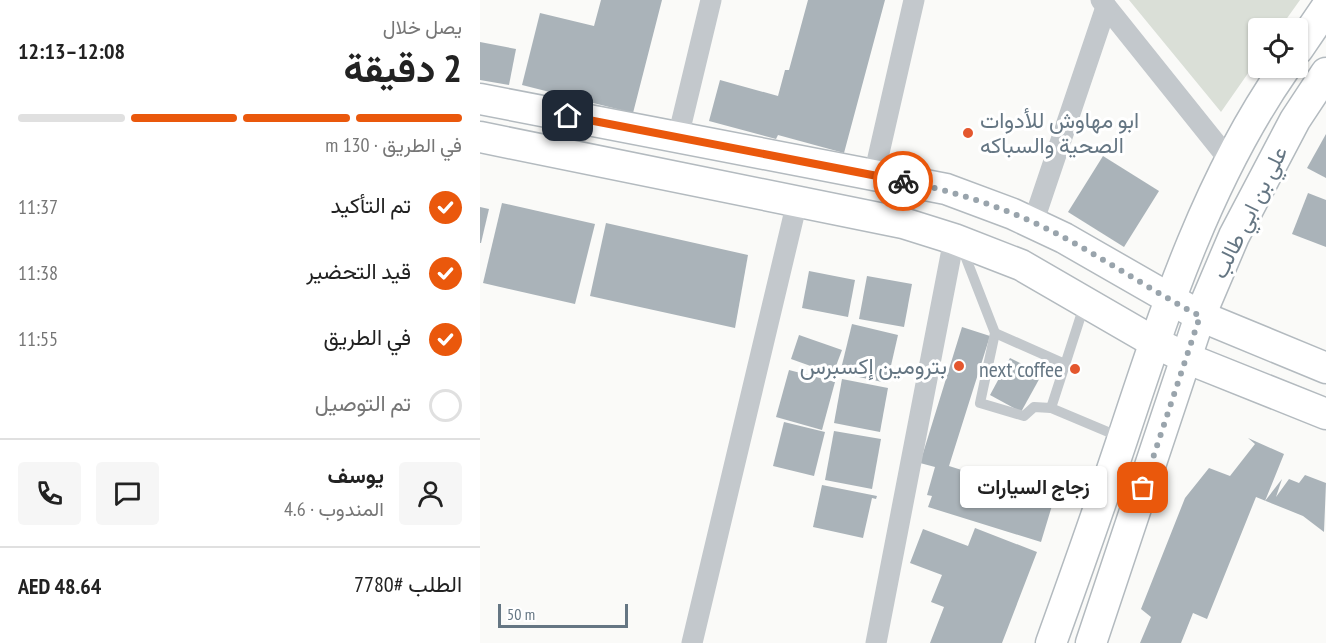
<!DOCTYPE html>
<html lang="ar">
<head>
<meta charset="utf-8">
<style>
	body { margin:0; font-family:"PT Sans Narrow",Vazirmatn,sans-serif; background:#f6f6f6; color:#222; direction:rtl; height:100vh; display:flex; flex-direction:column; font-size:22px; white-space:nowrap }
	* { box-sizing:border-box; margin:0 }
	p { font-size:20px; color:#767676 }
	.icon { flex:none; width:33px; height:33px; fill:none; stroke:currentColor; stroke-width:2; stroke-linecap:round; stroke-linejoin:round }
	.map { position:relative; flex:1; overflow:hidden; direction:ltr }
	.drawer { display:flex; flex-direction:column; background:#fff; width:480px }
	.drawer>* { flex:none }
	.controls { position:absolute; left:768px; top:18px; display:grid; gap:12px }
	.controls a { display:grid; place-items:center; width:60px; height:60px; border-radius:6px; background:#fff; box-shadow:0 2px 4px #0004; font-size:30px }
	.scale { position:absolute; left:18px; bottom:15px; width:130px; box-sizing:border-box; padding-left:6px; border:3px solid #657683; border-top:0; font-size:16px; line-height:21px; white-space:nowrap; color:#657683; -webkit-text-stroke:4px #fff; paint-order:stroke }
	.pin { position:absolute; display:grid; place-items:center; width:51px; height:51px; color:#fff; margin:-26px; border-radius:12px; box-shadow:0 3px 9px #0006 }
	.courier { position:absolute; display:grid; place-items:center; width:60px; height:60px; margin:-30px; border:4px solid #ea580c; border-radius:50%; background:#fff; color:#222; box-shadow:0 2px 8px #0007 }
	.bubble { position:absolute; height:42px; border-radius:6px; background:#fff; box-shadow:0 2px 4px #0004; font-size:20px; font-weight:700; line-height:42px; text-align:center; direction:rtl }
	.summary em { font-style:normal; font-weight:700 }
	.summary div { display:flex; flex-direction:column-reverse }
	.summary { display:flex; align-items:center; justify-content:space-between; height:102px; padding:0 18px }
	h1 { font-size:39px; font-weight:700; line-height:45px }
	.bar { display:grid; grid-template-columns:repeat(4,1fr); gap:9px 6px; align-content:center; height:72px; padding:0 18px }
	.bar i { height:8px; border-radius:4px; background:#e0e0e0 }
	.bar .on { background:#ea580c }
	.bar p { grid-column:span 4 }
	.line { display:flex; align-items:center; gap:15px; padding:0 18px; border-top:2px solid #e0e0e0 }
	.line div { flex:1 }
	.round { display:grid; place-items:center; flex:none; width:63px; height:63px; border-radius:6px; background:#f6f6f6 }
	ol { padding:0 18px; list-style:none }
	li { display:flex; align-items:center; gap:18px; height:66px }
	li p { margin-inline-start:auto }
	li .icon { padding:6px; border-radius:50%; background:#ea580c; color:#fff; stroke-width:4 }
	li:last-child { color:#767676 }
	li i { width:33px; height:33px; border:3px solid #e0e0e0; border-radius:50% }
	main { display:flex; flex:1; min-height:0 }
	.map>svg:first-child { display:block }
</style>
</head>
<body>
<main>
<div class="map">
<svg width="846" height="643" viewBox="0 0 846 643">
	<rect width="100%" height="100%" fill="#fafaf8"/>
	<path fill="#dadfd7" d="M 649,0 L 820,0 L 800,28 L 778,28 L 778,59 L 741,112 Z"/>
	<g fill="#aab3b9">
		<path d="M 121,0 L 182,0 L 153,113 L 42,85 L 60,13 L 114,26 Z"/>
		<path d="M 328,0 L 405,0 L 364,153 L 298,135 L 296,139 L 229,121 L 240,80 L 298,96 L 305,70 L 309,70 Z"/>
		<path d="M 0,42 L 36,49 L 29,85 L 0,80 Z"/>
		<path d="M 846,134 L 846,178 L 827,168 Z"/>
		<path d="M 623,156 L 679,191 L 644,247 L 588,212 Z"/>
		<path d="M 828,193 L 846,200 L 846,247 L 812,234 Z"/>
		<path d="M 22,203 L 115,224 L 95,304 L 3,283 Z"/>
		<path d="M 0,207 L 9,209 L 1,243 L 0,243 Z"/>
		<path d="M 126,223 L 268,255 L 255,328 L 110,296 Z"/>
		<path d="M 329,271 L 375,280 L 368,317 L 322,308 Z"/>
		<path d="M 387,276 L 432,284 L 424,327 L 379,319 Z"/>
		<path d="M 372,324 L 418,335 L 407,383 L 360,373 Z"/>
		<path d="M 482,327 L 510,336 L 469,466 L 574,499 L 561,542 L 448,507 L 452,496 L 447,495 L 455,467 L 440,463 Z"/>
		<path d="M 319,335 L 362,350 L 353,374 L 311,359 Z"/>
		<path d="M 530,358 L 562,374 L 541,412 L 510,395 Z"/>
		<path d="M 309,370 L 355,382 L 342,430 L 296,417 Z"/>
		<path d="M 362,379 L 408,388 L 400,432 L 354,423 Z"/>
		<path d="M 304,422 L 345,432 L 334,476 L 293,466 Z"/>
		<path d="M 354,431 L 401,439 L 392,489 L 345,480 Z"/>
		<path d="M 768,438 L 804,454 L 785,501 L 802,479 L 796,497 L 809,479 L 819,483 L 825,475 L 846,483 L 844,532 L 823,516 L 776,497 L 727,619 L 713,613 L 701,643 L 660,643 L 671,617 L 661,609 L 705,498 L 729,468 L 750,476 L 775,444 Z"/>
		<path d="M 342,485 L 397,496 L 396,499 L 392,498 L 383,538 L 333,527 Z"/>
		<path d="M 495,528 L 557,552 L 522,643 L 450,643 L 464,607 L 451,602 L 462,575 L 430,563 L 443,529 L 488,546 Z"/>
	</g>
	<g fill="none" stroke-linecap="round" stroke-linejoin="round">
		<g stroke="#b3babf" stroke-width="33">
			<g id="secondary">
				<path d="M 818,49 L 846,8"/>
				<path d="M 0,99 L 466,189 L 533,214 L 584,238 L 720,316 L 846,368"/>
				<path d="M 0,137 L 423,223 L 474,239 L 541,265 L 674,342 L 706,358 L 846,414"/>
				<path d="M 571,643 C 596,574 620,506 643,437 C 685,310 728,178 805,68"/>
				<path d="M 611,643 L 720,316 L 754,236 L 815,120 L 846,73"/>
			</g>
		</g>
		<g stroke="#c3c8cc" stroke-width="10">
			<path d="M 482,248 L 515,333 L 500,403 L 544,416 L 554,407 L 571,408 L 640,437"/>
			<path d="M 515,333 L 585,364"/>
			<path d="M 571,408 L 604,306"/>
		</g>
		<g stroke="#c3c8cc" stroke-width="21">
			<path d="M 621,0 L 750,161"/>
			<path d="M 198,137 L 231,0"/>
			<path d="M 394,175 L 434,0"/>
			<path d="M 553,223 L 626,7"/>
			<path d="M 212,643 L 317,202"/>
			<path d="M 396,643 L 474,239"/>
		</g>
		<use href="#secondary" stroke="#fff" stroke-width="30"/>
	</g>
	<g fill="none" stroke-linecap="round" stroke-linejoin="round">
		<path stroke="#99a4ac" stroke-width="6" stroke-dasharray="0 10.8" d="M 423,181 C 479,192 535,211 585,238 C 631,263 674,292 720,316 L 663,488"/>
		<path stroke="#ea580c" stroke-width="8" d="M 88,116 L 423,181"/>
	</g>
	<g fill="#e4572e" stroke="#fff" stroke-width="2">
		<circle cx="488" cy="133" r="6"/>
		<circle cx="479" cy="366" r="6"/>
		<circle cx="595" cy="369" r="6"/>
	</g>
	<g text-anchor="middle" dominant-baseline="central" stroke-width="6" stroke-linejoin="round" paint-order="stroke">
		<g font-size="22" fill="#657683" stroke="#fff" text-anchor="end">
			<text x="500" y="120" text-anchor="start">ابو مهاوش للأدوات<tspan x="500" dy="25">الصحية والسباكه</tspan></text>
			<text x="467" y="366">بترومين إكسبرس</text>
			<text x="583" y="369">next coffee</text>
		</g>
		<g font-size="22" fill="#657683" stroke="#fff">
			<text transform="translate(769 212) rotate(-64)">علي بن ابي طالب</text>
		</g>
	</g>
</svg>
<div class="controls">
<a><svg class="icon" aria-label="locate" viewBox="0 0 24 24"><circle cx="12" cy="12" r="6"/><path d="M12 2v4M12 18v4M2 12h4M18 12h4"/></svg></a>
</div>
<div class="scale">50 m</div>
<div class="pin" style="left:663px;top:488px;background:#ea580c"><svg class="icon" aria-label="bag" viewBox="0 0 24 24"><path d="M5 8h14l-1 12H6zM9 8a3 3 0 0 1 6 0"/></svg></div>
<div class="pin" style="left:88px;top:116px;background:#1f2937"><svg class="icon" aria-label="home" viewBox="0 0 24 24"><path d="M3 11l9-7 9 7M6 9v11h12V9"/></svg></div>
<div class="courier" style="left:423px;top:181px"><svg class="icon" aria-label="bike" viewBox="0 0 24 24"><circle cx="6" cy="16" r="4"/><circle cx="18" cy="16" r="4"/><path d="M6 16l4-8h5l3 8M10 8l3 8H6M13 5h3"/></svg></div>
<div class="bubble" style="left:480px;top:466px;width:147px">زجاج السيارات</div>
</div>
<section class="drawer">
<div class="summary"><div><h1>2 دقيقة</h1><p>يصل خلال</p></div><em>12:08–12:13</em></div>
<div class="bar"><i class="on"></i><i class="on"></i><i class="on"></i><i></i><p>في الطريق · 130 m</p></div>
<ol>
<li><svg class="icon" aria-label="check" viewBox="0 0 24 24"><path d="M5 12l5 5 9-10"/></svg>تم التأكيد<p>11:37</p></li>
<li><svg class="icon" aria-label="check" viewBox="0 0 24 24"><path d="M5 12l5 5 9-10"/></svg>قيد التحضير<p>11:38</p></li>
<li><svg class="icon" aria-label="check" viewBox="0 0 24 24"><path d="M5 12l5 5 9-10"/></svg>في الطريق<p>11:55</p></li>
<li><i></i>تم التوصيل</li>
</ol>
<div class="line" style="height:108px"><a class="round"><svg class="icon" aria-label="person" viewBox="0 0 24 24"><circle cx="12" cy="8" r="4"/><path d="M4 21q1-7 8-7t8 7"/></svg></a><div><b>يوسف</b><p>المندوب · 4.6</p></div><a class="round"><svg class="icon" aria-label="chat" viewBox="0 0 24 24"><path d="M4 5h16v11H9l-5 4z"/></svg></a><a class="round"><svg class="icon" aria-label="phone" viewBox="0 0 24 24"><path d="M5 4h4l2 5-3 2q2 4 5 5l2-3 5 2v4C11 20 4 13 5 4z"/></svg></a></div>
<div class="line" style="height:78px"><div>الطلب #7780</div><b>AED 48.64</b></div>
</section>
</main>
</body>
</html>
